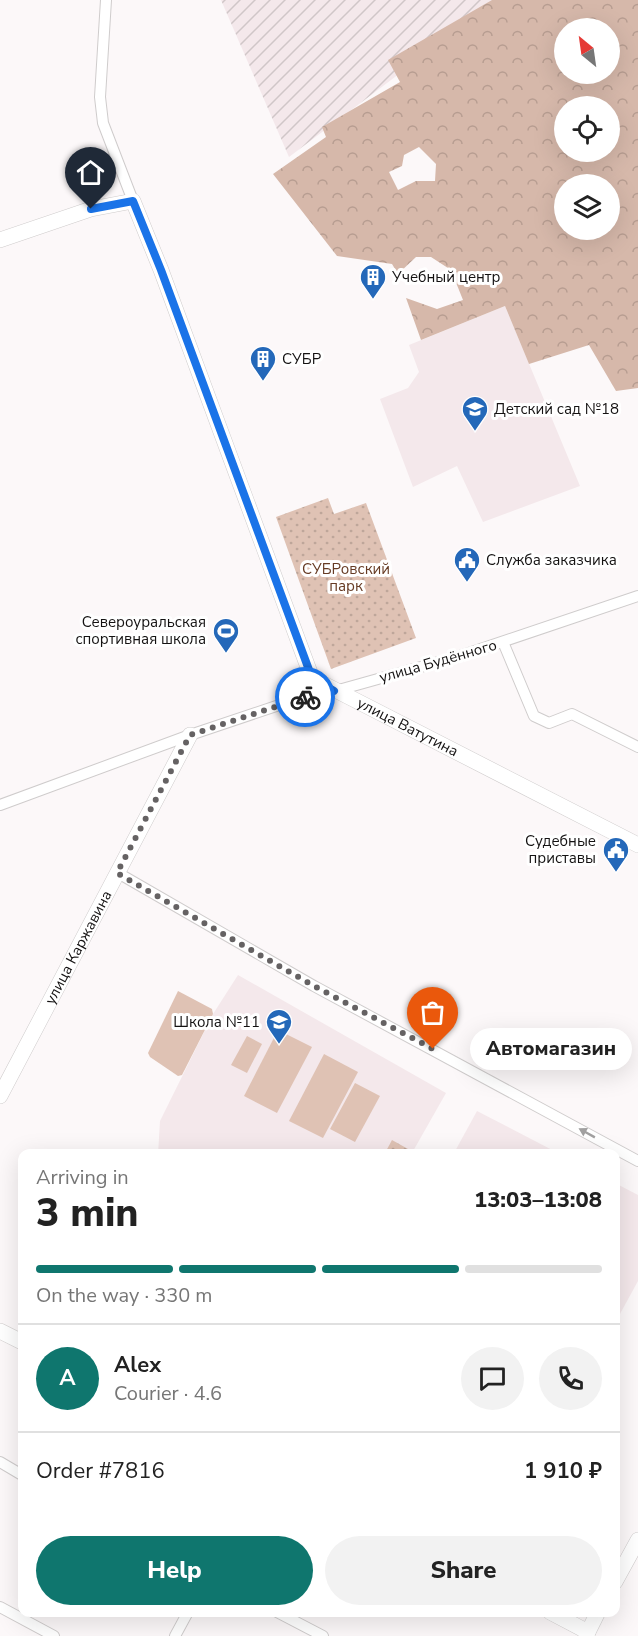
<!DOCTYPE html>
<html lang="en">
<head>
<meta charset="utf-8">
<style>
	body { margin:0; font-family:"Nunito Sans",sans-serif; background:#f2f2f2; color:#222; height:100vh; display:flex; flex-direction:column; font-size:22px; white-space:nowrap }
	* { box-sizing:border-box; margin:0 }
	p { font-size:20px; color:#767676 }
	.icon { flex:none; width:33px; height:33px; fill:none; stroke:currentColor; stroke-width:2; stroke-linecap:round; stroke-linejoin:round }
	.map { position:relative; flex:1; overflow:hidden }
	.drawer { position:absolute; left:18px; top:1149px; width:602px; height:468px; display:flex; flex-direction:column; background:#fff; border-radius:12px; box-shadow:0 6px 24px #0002 }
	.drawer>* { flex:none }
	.needle { width:39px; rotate:331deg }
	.tools { position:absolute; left:554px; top:18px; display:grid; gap:12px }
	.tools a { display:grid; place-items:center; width:66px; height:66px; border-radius:50%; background:#fff; box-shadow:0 6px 24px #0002; font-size:30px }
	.pin { position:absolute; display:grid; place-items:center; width:51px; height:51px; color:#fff; margin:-62px -26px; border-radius:50% 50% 50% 0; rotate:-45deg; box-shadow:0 0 6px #0007 }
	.pin .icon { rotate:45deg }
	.courier { position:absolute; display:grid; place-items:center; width:60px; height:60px; margin:-30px; border:4px solid #1a73e8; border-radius:50%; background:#fff; color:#222; box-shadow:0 2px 8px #0007 }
	.bubble { position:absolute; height:42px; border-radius:21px; background:#fff; box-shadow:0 6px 24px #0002; font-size:20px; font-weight:800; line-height:42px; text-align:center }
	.head em { font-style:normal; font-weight:800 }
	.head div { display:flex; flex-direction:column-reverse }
	.head { display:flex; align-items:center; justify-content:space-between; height:102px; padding:0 18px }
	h1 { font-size:39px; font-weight:800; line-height:45px }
	.bar { display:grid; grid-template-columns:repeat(4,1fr); gap:9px 6px; align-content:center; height:72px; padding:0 18px }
	.bar i { height:8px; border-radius:4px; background:#e0e0e0 }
	.bar .selected { background:#0f766e }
	.bar p { grid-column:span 4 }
	.line { display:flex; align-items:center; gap:15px; padding:0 18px; border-top:2px solid #e0e0e0 }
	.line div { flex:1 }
	.round { display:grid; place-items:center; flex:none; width:63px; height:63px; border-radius:32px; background:#f2f2f2 }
	.action { display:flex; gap:12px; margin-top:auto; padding:12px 18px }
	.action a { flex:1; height:69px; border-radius:36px; background:#0f766e; color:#fff; font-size:24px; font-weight:800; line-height:69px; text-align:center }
	.action a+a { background:#f2f2f2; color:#222 }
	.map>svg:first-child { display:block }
</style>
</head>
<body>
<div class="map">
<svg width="638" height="1636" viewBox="0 0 638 1636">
	<defs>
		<pattern id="industrial-furrows" width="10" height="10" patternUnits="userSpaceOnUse" patternTransform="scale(1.5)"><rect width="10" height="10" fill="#f4e8eb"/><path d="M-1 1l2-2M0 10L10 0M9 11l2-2" fill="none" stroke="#d0c6c8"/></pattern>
		<pattern id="forest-crowns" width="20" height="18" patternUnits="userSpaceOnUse" patternTransform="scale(1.5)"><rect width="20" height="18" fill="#d6b8aa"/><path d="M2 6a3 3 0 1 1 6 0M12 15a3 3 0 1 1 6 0" fill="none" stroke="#b79d91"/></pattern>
		<pattern id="park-dots" width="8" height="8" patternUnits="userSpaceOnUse" patternTransform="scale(1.5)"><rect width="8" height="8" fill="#dfc2b4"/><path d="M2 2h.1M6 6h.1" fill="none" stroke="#bea69a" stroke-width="1.8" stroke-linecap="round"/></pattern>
	</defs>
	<rect width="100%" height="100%" fill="#fcf8f9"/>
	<g fill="#f4e8eb">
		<path d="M 505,306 L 580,486 L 483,522 L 457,466 L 413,487 L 380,399 L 408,388 L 419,372 L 409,345 Z"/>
		<path d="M 238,975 L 446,1093 L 412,1153 L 158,1154 L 160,1121 L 213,1014 Z"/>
		<path d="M 477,1111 L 558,1153 L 454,1153 Z"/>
		<path d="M 615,1183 L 638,1195 L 638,1281 L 615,1323 Z"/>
	</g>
	<path fill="url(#industrial-furrows)" d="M 221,0 L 497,0 L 289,157 Z"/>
	<path fill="url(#forest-crowns)" fill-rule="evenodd" d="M 492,0 L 638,0 L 638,388 L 616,391 L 589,345 L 529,364 L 505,306 L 421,340 L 406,298 L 437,309 L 463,300 L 451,270 L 431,257 L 416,257 L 398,274 L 392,264 L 337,256 L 273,174 L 326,137 L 322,127 L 400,82 L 388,60 ZM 564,28 L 609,28 L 609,74 L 564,74 ZM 564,106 L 609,106 L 609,152 L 564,152 ZM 419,147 L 436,164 L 435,181 L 416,181 L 398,190 L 389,172 L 402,166 L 404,155 ZM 564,184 L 609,184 L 609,230 L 564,230 Z"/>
	<g fill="url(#park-dots)">
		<path d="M 328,498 L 334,514 L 366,503 L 416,638 L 331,669 L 276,517 Z"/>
		<path d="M 392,1140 L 408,1149 L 405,1153 L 385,1153 Z"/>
	</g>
	<g fill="#dfc2b4">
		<path d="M 178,991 L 212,1009 L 213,1014 L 182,1075 L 178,1076 L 150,1057 L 148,1053 Z"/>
		<path d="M 278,1030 L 312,1047 L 277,1113 L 244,1096 Z"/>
		<path d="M 247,1036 L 262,1044 L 247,1073 L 231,1065 Z"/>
		<path d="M 324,1054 L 358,1072 L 323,1138 L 289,1121 Z"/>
		<path d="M 355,1083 L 380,1096 L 355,1142 L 330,1129 Z"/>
	</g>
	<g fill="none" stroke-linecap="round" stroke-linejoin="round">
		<g stroke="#cfcccc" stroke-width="12">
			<g id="street">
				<path d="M 106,0 L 100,97 L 103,123 L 133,201"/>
				<path d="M 503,642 L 534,716 L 549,723 L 572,714 L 638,747"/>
				<path d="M 0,805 L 190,735 L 312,694 L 335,691 L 460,656 L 638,596"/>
				<path d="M 118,873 L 314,986 L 638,1161"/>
				<path d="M 0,1462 L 22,1475"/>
				<path d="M 0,1607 L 54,1636"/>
				<path d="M 277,1612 L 323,1636"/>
				<path d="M 175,1636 L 188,1612"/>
			</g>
		</g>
		<g stroke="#cfcccc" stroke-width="16">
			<g id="secondary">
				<path id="s1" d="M 0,240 L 91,209 L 133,201 L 161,270 L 312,678 L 638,845"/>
				<path id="s2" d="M 0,1096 L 190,735"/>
				<path d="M 0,1331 L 22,1342"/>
				<path d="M 615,1582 L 638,1540"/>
				<path d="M 550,1612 L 588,1632"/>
				<path d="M 586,1636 L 598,1612"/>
			</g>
		</g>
		<use href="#street" stroke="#fff" stroke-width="10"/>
		<use href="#secondary" stroke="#fff" stroke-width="15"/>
	</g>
	<defs><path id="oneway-solid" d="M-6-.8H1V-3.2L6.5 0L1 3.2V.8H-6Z" transform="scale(1.5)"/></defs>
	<use fill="#a1a0a0" href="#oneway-solid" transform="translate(587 1133) rotate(-151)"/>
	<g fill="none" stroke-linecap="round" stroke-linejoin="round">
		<path stroke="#656263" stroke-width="6" stroke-dasharray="0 10.8" d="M 305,697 L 190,735 L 117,873 L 314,986 L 433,1049"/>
		<path stroke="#1a73e8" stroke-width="8" d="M 91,209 L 133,201 L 161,270 L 312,678 L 334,691 L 305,697"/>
	</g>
	<defs>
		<g id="building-pin" transform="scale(1.35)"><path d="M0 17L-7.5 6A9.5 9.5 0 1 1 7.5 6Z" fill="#2468b9" stroke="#fff"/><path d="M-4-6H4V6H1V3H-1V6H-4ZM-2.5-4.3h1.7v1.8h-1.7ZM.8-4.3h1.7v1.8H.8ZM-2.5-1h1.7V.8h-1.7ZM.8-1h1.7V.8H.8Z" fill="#fff"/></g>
		<g id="school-pin" transform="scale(1.35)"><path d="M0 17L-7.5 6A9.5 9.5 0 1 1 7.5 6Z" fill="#2468b9" stroke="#fff"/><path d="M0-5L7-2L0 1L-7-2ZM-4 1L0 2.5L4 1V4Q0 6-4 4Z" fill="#fff"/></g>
		<g id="civic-pin" transform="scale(1.35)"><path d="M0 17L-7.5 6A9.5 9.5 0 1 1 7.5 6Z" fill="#2468b9" stroke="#fff"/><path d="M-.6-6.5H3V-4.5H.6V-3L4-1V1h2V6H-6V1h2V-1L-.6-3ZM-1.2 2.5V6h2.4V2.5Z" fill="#fff"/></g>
		<g id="stadium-pin" transform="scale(1.35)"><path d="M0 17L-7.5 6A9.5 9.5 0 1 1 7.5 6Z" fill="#2468b9" stroke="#fff"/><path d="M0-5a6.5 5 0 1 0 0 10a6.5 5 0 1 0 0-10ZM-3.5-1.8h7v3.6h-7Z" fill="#fff"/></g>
	</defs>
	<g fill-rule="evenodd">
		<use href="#building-pin" x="373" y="277"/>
		<use href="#building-pin" x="263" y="359"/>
		<use href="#school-pin" x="475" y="409"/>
		<use href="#civic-pin" x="467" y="560"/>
		<use href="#stadium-pin" x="226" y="631"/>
		<use href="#civic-pin" x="616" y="850"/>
		<use href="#school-pin" x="279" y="1022"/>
	</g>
	<g text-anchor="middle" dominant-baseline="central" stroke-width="6" stroke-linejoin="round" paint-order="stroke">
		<g font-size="15" fill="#141212" stroke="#fff" text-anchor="start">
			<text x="392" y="277">Учебный центр</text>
			<text x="282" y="359">СУБР</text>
			<text x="494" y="409">Детский сад №18</text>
			<text x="486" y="560">Служба заказчика</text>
			<text x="206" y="622" text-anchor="end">Североуральская<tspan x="206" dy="17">спортивная школа</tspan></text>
			<text x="596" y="841" text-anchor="end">Судебные<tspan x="596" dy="17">приставы</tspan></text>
			<text x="260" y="1022" text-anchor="end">Школа №11</text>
		</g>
		<g font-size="15" fill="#663b24" stroke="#fff">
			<text x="346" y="569">СУБРовский<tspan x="346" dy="17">парк</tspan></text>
		</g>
		<g font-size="15" fill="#141212" stroke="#fff">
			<text transform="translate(438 661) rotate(-16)">улица Будённого</text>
			<text stroke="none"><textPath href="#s1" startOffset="756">улица Ватутина</textPath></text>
			<text stroke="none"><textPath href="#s2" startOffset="168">улица Каржавина</textPath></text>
		</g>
	</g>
</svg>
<div class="tools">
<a><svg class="needle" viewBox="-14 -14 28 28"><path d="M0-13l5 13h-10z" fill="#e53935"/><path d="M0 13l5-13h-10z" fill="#767676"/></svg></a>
<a><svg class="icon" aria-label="locate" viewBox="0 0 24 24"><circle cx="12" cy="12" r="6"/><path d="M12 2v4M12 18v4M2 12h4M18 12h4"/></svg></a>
<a><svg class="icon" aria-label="layers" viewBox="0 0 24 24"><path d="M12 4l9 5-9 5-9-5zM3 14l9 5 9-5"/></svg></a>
</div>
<div class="pin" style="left:433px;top:1049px;background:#ea580c"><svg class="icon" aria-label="bag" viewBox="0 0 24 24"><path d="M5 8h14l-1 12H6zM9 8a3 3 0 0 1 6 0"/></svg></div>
<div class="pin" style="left:91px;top:209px;background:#1f2937"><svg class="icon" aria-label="home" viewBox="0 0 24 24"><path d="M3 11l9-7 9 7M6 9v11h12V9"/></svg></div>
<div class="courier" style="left:305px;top:697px"><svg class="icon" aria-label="bike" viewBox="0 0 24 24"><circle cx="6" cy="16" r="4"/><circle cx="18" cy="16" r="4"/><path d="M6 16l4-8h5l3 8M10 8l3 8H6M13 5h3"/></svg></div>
<div class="bubble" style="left:470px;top:1028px;width:162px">Автомагазин</div>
<section class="drawer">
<div class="head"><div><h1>3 min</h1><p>Arriving in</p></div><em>13:03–13:08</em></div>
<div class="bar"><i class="selected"></i><i class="selected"></i><i class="selected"></i><i></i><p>On the way · 330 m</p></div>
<div class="line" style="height:108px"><b class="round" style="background:#0f766e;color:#fff">A</b><div><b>Alex</b><p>Courier · 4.6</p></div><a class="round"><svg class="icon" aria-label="chat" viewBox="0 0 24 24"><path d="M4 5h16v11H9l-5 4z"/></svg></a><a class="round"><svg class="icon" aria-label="phone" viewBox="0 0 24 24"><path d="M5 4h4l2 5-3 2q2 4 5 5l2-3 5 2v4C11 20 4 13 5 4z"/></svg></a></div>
<div class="line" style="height:78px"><div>Order #7816</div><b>1 910 ₽</b></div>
<div class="action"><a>Help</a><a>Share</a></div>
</section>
</div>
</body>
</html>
